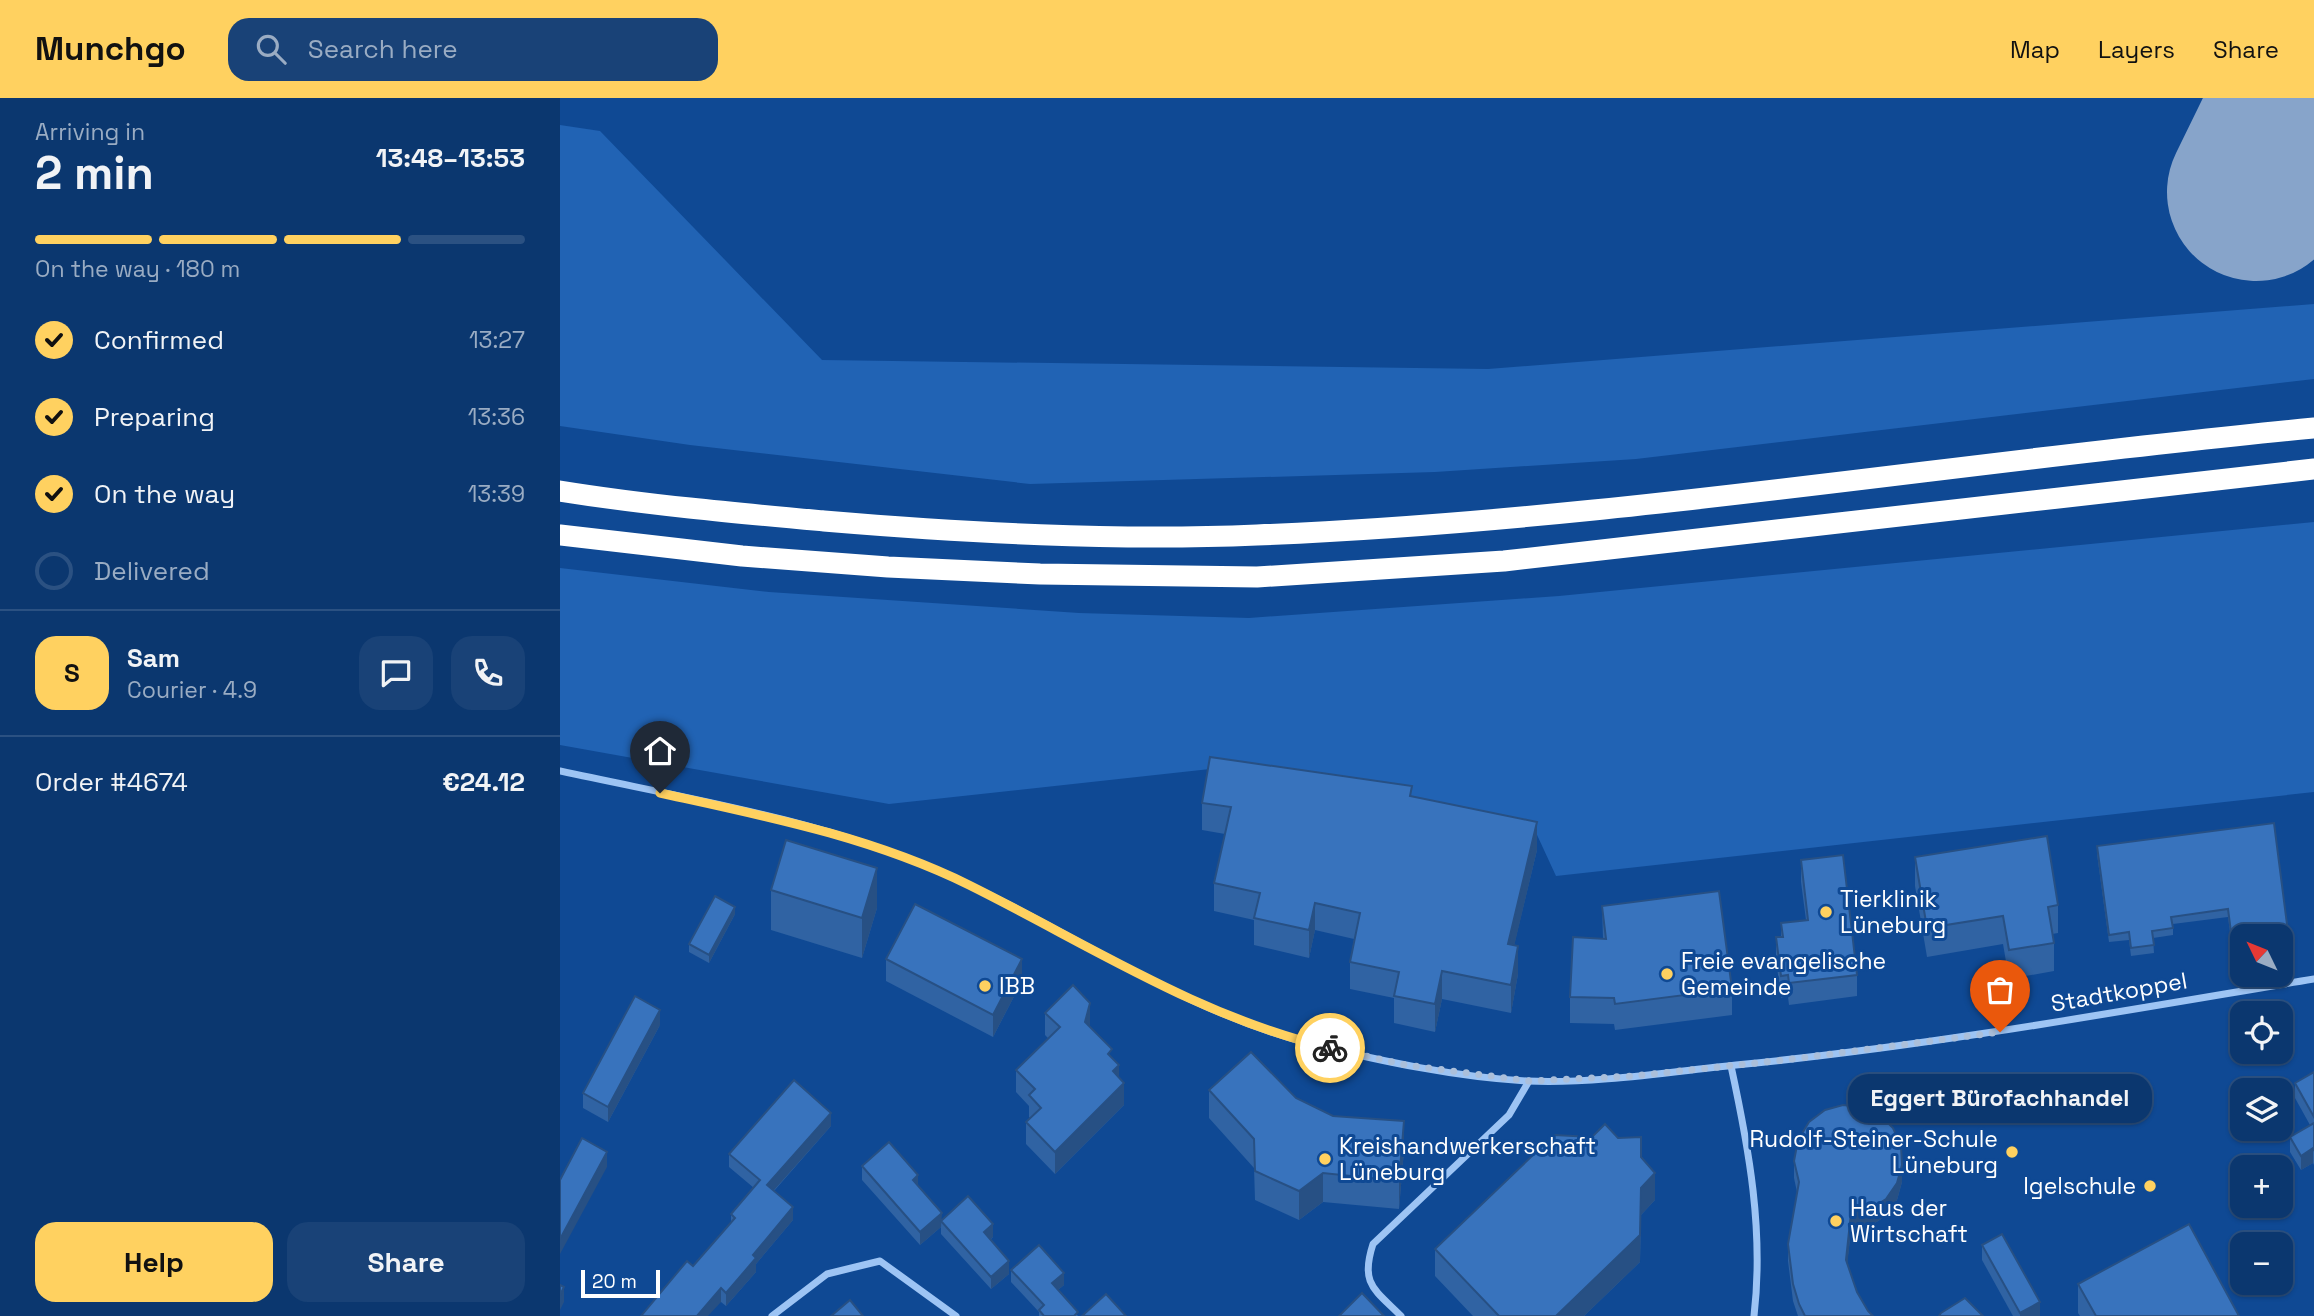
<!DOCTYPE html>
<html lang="en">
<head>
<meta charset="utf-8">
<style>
	body { margin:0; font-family:"Space Grotesk",sans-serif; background:#194277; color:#f1f3f6; height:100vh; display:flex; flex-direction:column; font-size:26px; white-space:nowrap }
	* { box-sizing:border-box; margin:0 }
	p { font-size:23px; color:#9aacc3 }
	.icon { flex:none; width:38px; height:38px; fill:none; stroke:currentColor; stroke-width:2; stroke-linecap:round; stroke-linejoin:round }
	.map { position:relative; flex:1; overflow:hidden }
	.sheet { display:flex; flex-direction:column; background:#0b376f; width:560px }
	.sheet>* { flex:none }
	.needle { width:46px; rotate:313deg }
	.tools { position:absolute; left:1670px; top:826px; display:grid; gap:14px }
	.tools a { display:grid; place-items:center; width:63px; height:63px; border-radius:14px; background:#0b376f; box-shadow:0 2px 5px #0004,0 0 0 2px #2b5182; font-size:35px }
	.scale { position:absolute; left:21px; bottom:18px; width:79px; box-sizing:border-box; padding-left:7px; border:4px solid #fff; border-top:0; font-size:19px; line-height:24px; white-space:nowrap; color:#fff; -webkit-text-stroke:5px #0f4994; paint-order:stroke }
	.pin { position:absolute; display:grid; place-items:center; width:60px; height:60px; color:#fff; margin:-72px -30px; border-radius:50% 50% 50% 0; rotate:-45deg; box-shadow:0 0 7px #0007 }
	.pin .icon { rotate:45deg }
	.courier { position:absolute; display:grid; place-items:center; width:70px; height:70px; margin:-35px; border:5px solid #ffd160; border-radius:50%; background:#fff; color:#222; box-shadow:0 2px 9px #0007 }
	.bubble { position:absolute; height:49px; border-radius:21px; background:#0b376f; box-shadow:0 2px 5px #0004,0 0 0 2px #2b5182; font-size:23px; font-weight:700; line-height:49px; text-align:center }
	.head em { font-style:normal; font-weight:700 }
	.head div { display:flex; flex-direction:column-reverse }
	.head { display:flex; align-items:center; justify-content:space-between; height:119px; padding:0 35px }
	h1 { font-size:46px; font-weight:700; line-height:52px }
	.bar { display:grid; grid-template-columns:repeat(4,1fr); gap:10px 7px; align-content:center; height:84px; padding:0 35px }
	.bar i { height:9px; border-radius:5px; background:#2b5182 }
	.bar .selected { background:#ffd160 }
	.bar p { grid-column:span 4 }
	.line { display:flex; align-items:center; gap:18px; padding:0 35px; border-top:2px solid #2b5182 }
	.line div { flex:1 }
	.round { display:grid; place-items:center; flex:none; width:74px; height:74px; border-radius:21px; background:#194277 }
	ol { padding:0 35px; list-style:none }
	li { display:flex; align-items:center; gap:21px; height:77px }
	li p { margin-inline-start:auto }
	li .icon { padding:7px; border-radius:50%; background:#ffd160; color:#111; stroke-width:4 }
	li:last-child { color:#9aacc3 }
	li i { width:38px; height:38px; border:4px solid #2b5182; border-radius:50% }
	.button { display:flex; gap:14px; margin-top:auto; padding:14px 35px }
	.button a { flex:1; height:80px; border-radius:21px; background:#ffd160; color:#111; font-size:28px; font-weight:700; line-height:80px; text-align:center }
	.button a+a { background:#194277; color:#f1f3f6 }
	header { display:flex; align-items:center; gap:42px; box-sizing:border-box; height:98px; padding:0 35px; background:#ffd160; color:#111 }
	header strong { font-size:33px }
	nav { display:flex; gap:38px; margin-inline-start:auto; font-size:24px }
	.search { width:490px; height:63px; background:#194277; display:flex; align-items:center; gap:18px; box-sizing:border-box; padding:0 24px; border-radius:21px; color:#9aacc3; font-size:26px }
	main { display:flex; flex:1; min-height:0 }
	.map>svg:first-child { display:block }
</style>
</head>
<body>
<header>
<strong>Munchgo</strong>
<div class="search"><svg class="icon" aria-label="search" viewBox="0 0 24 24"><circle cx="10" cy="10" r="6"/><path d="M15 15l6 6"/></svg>Search here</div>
<nav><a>Map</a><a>Layers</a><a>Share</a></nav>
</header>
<main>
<section class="sheet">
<div class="head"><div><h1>2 min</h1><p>Arriving in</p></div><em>13:48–13:53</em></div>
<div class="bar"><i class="selected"></i><i class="selected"></i><i class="selected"></i><i></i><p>On the way · 180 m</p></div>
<ol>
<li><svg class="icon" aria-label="check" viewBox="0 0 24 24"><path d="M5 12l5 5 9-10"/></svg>Confirmed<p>13:27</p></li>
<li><svg class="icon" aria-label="check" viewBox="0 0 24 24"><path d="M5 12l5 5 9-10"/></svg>Preparing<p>13:36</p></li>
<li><svg class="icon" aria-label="check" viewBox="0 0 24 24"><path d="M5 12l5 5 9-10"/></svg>On the way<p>13:39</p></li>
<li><i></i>Delivered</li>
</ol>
<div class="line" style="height:126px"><b class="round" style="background:#ffd160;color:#111">S</b><div><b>Sam</b><p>Courier · 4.9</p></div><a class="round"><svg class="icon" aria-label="chat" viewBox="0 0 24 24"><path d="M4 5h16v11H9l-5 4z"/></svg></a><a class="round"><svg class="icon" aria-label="phone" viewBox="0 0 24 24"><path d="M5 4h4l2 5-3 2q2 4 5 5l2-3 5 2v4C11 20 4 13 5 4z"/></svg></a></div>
<div class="line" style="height:91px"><div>Order #4674</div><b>€24.12</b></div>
<div class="button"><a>Help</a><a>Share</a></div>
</section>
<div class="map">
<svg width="1754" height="1218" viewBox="0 0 1754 1218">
	<rect width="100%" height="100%" fill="#0f4994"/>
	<g fill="#2163b4">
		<path d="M 0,27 L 40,33 L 262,262 L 928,271 L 1754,206 L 1754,281 L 1076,361 L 875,374 L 470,386 L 130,347 L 0,328 Z"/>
		<path d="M 1754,424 L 1754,694 L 996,778 L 972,726 L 650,671 L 329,706 L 0,647 L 0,470 L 209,494 L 519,515 L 689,520 L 999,498 Z"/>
	</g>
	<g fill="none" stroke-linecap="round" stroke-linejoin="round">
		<path stroke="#87a4ca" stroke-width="178" d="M 1696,94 L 1742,0"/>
		<g stroke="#9dc4f4" stroke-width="7">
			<path d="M 0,673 C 124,700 253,720 371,770 C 500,824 613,910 751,946 C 821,963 895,979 967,983 C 1034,986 1109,974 1176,967 C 1370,948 1562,913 1754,881"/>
			<path d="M 1171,968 C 1189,1051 1204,1133 1194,1218"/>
			<path d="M 212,1218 L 267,1176 L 320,1163 L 396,1218"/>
			<path d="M 841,1218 C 814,1191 800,1186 813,1146 L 949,1017 L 969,983"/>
		</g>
		<g stroke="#fff" stroke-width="21">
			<path d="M 0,393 C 87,407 176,415 264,423 C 408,435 553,443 697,437 C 1051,423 1402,363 1754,330"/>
			<path d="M 0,437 L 182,458 L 328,469 L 480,476 L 697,479 L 944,463 L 1754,371"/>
		</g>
	</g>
	<g fill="#3063a3">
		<path d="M 852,699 L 977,752 L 954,847 L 958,876 L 951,915 L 882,901 L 875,934 L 834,925 L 834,900 L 790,891 L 790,864 L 794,841 L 755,832 L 749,860 L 694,847 L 694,822 L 654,813 L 654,785 L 665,736 L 642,732 L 642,705 Z"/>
		<path d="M 1537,748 L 1728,834 L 1728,842 L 1720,843 L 1720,838 L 1682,838 L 1682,848 L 1672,849 L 1668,819 L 1613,826 L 1613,837 L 1593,840 L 1594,855 L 1571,858 L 1569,842 L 1549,844 L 1537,756 Z"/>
		<path d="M 1355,759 L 1498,807 L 1498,835 L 1492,836 L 1494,845 L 1494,873 L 1449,881 L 1443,846 L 1367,859 L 1355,788 Z"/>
		<path d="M 1241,762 L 1297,877 L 1297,898 L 1229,907 L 1228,899 L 1221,900 L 1216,861 L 1216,839 L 1221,839 L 1221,825 L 1246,822 L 1241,784 Z"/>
		<path d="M 211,792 L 317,810 L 302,860 L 211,832 Z"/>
		<path d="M 1042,808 L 1172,891 L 1172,917 L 1055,932 L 1054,926 L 1010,925 L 1010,899 L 1043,841 Z"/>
		<path d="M 175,816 L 149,865 L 129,854 L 129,846 Z"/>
		<path d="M 326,861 L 462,883 L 433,939 L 326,883 Z"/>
		<path d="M 485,915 L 530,927 L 530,929 L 552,960 L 559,980 L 564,1007 L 495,1076 L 466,1046 L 466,1024 L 470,1020 L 469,1019 L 469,1008 L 456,994 L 456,972 L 488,940 L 485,937 Z"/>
		<path d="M 100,927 L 48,1024 L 23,1010 L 23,995 Z"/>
		<path d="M 1754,974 L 1754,1067 L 1753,1065 L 1741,1072 L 1730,1054 L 1730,1039 L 1750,1027 L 1735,1000 L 1735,985 Z"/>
		<path d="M 649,992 L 736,1000 L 773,1018 L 844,1052 L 839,1111 L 763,1104 L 739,1122 L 695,1102 L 694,1070 L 649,1020 Z"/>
		<path d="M 271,1028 L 214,1093 L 233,1122 L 196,1166 L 196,1174 L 166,1208 L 161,1204 L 133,1168 L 171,1124 L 171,1116 L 194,1090 L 169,1069 L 169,1056 Z"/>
		<path d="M 1032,1039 L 1058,1040 L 1081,1060 L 1095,1102 L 1081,1117 L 1080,1164 L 1024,1218 L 913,1218 L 875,1178 L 875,1151 Z"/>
		<path d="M 1234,1063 L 1342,1084 L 1337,1102 L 1326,1118 L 1310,1128 L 1291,1132 L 1287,1166 L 1297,1194 L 1308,1213 L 1313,1218 L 1238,1218 L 1233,1203 L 1228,1163 L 1228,1146 L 1237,1094 L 1234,1080 Z"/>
		<path d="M 302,1068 L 358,1089 L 382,1122 L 433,1139 L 430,1142 L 449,1176 L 431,1191 L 381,1136 L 381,1129 L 360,1147 L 302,1082 Z"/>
		<path d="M 1422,1147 L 1480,1218 L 1453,1218 L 1422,1162 Z"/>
		<path d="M 451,1172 L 504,1187 L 498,1192 L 518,1218 L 479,1218 L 479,1214 L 451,1184 Z"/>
		<path d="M 1518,1186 L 1679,1218 L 1520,1218 L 1518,1215 Z"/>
	</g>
	<g fill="#275084">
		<path d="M 977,724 L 977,752 L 948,874 L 948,846 Z"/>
		<path d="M 317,770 L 317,810 L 302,860 L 302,820 Z"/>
		<path d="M 755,805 L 755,832 L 749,860 L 749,832 Z"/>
		<path d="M 175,809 L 175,816 L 149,865 L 149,857 Z"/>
		<path d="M 958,848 L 958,876 L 951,915 L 951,887 Z"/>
		<path d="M 462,861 L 462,883 L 433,939 L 433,917 Z"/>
		<path d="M 882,873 L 882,901 L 875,934 L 875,906 Z"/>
		<path d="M 530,905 L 530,927 L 525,946 L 525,924 Z"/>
		<path d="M 100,912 L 100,927 L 48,1024 L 48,1009 Z"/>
		<path d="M 559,967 L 559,988 L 553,973 Z"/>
		<path d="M 564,985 L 564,1007 L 495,1076 L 495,1054 Z"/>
		<path d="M 271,1015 L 271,1028 L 207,1100 L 207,1087 Z"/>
		<path d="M 844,1023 L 844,1052 L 839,1111 L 839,1083 Z"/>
		<path d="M 1753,1050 L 1753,1065 L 1741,1072 L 1741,1058 Z"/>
		<path d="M 47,1054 L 47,1069 L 0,1156 L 0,1141 Z"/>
		<path d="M 1342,1067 L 1342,1084 L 1337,1102 L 1326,1118 L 1310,1128 L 1291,1132 L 1286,1179 L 1286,1162 L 1291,1115 Z"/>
		<path d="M 763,1075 L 763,1104 L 739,1122 L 739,1093 Z"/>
		<path d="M 1095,1075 L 1095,1102 L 1081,1117 L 1080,1164 L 1024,1218 L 996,1218 L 1081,1090 Z"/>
		<path d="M 358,1077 L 358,1090 L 353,1082 Z"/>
		<path d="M 233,1109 L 233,1122 L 196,1166 L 196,1174 L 166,1208 L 166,1195 L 193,1157 Z"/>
		<path d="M 382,1115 L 381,1129 L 360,1147 L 360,1134 Z"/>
		<path d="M 433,1126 L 433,1139 L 424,1147 L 424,1134 Z"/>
		<path d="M 449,1163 L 449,1176 L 431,1191 L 431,1179 Z"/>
		<path d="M 504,1175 L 504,1187 L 492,1197 L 492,1185 Z"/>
		<path d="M 4,1189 L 4,1204 L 0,1212 L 0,1197 Z"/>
		<path d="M 161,1190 L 161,1204 L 148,1218 L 137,1218 Z"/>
		<path d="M 1480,1204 L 1480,1218 L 1460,1218 L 1460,1215 Z"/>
	</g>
	<g fill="#3873bd" stroke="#275084" stroke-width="2">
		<path d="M 650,659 L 852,688 L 850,698 L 977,724 L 948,846 L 958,848 L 951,887 L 882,873 L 875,906 L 834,898 L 839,874 L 790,864 L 800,815 L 755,805 L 749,832 L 694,820 L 700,795 L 654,785 L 671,709 L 642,705 Z"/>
		<path d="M 1714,725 L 1728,834 L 1697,838 L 1682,838 L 1682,840 L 1672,842 L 1668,811 L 1611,819 L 1613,830 L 1592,833 L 1594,847 L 1571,850 L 1569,834 L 1549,837 L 1537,748 Z"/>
		<path d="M 1487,738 L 1498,807 L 1488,809 L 1494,845 L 1449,852 L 1443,818 L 1367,830 L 1355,759 Z"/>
		<path d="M 226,742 L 317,770 L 302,820 L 211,792 Z"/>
		<path d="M 1283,757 L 1297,877 L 1229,885 L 1228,877 L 1221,878 L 1216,839 L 1223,839 L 1221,825 L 1248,822 L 1241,762 Z"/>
		<path d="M 1159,793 L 1172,891 L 1055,906 L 1054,900 L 1010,899 L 1013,839 L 1046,841 L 1042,808 Z"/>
		<path d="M 155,798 L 175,809 L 149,857 L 129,846 Z"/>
		<path d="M 355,806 L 462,861 L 433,917 L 326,861 Z"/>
		<path d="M 513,887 L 530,905 L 525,924 L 552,951 L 548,956 L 559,967 L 553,973 L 564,985 L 495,1054 L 466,1024 L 481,1010 L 469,997 L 475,991 L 456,972 L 500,929 L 485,915 Z"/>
		<path d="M 75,898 L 100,912 L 48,1009 L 23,995 Z"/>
		<path d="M 691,954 L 736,1000 L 773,1018 L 844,1023 L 839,1083 L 763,1075 L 739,1093 L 695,1073 L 694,1041 L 649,992 Z"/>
		<path d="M 1754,974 L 1754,1019 L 1735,985 Z"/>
		<path d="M 234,982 L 271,1015 L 207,1087 L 233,1109 L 193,1157 L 196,1160 L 166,1195 L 161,1190 L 137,1218 L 81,1218 L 127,1163 L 133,1168 L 175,1120 L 171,1116 L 200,1082 L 169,1056 Z"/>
		<path d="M 1283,1007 L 1302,1009 L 1320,1017 L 1333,1030 L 1341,1048 L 1342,1067 L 1337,1085 L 1326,1101 L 1310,1111 L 1291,1115 L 1286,1162 L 1297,1194 L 1308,1213 L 1313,1218 L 1245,1218 L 1239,1206 L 1233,1186 L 1228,1146 L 1239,1084 L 1234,1063 L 1238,1042 L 1249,1024 L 1265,1012 Z"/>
		<path d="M 1754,1025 L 1754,1053 L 1753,1050 L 1741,1058 L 1730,1039 Z"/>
		<path d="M 1045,1026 L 1058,1040 L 1081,1039 L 1081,1059 L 1095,1075 L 1081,1090 L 1080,1137 L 996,1218 L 939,1218 L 875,1151 L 994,1037 L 1032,1039 Z"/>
		<path d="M 22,1040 L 47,1054 L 0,1141 L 0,1082 Z"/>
		<path d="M 329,1044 L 358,1077 L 353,1082 L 382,1115 L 360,1134 L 302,1068 Z"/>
		<path d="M 408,1098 L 433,1126 L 424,1134 L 449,1163 L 431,1179 L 381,1123 Z"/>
		<path d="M 1629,1126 L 1679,1218 L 1536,1218 L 1518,1186 Z"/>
		<path d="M 1442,1136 L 1480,1204 L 1460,1215 L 1422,1147 Z"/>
		<path d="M 479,1147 L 504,1175 L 492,1185 L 518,1214 L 514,1218 L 484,1218 L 479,1212 L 484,1207 L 451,1172 Z"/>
		<path d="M 0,1187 L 4,1189 L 0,1197 Z"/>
		<path d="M 802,1195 L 824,1218 L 779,1218 Z"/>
		<path d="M 546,1196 L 566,1218 L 522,1218 Z"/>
		<path d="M 1405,1200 L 1423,1218 L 1379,1218 L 1381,1215 Z"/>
		<path d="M 290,1202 L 303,1218 L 271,1218 Z"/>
	</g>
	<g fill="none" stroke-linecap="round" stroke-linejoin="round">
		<path stroke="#abbfda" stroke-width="7" stroke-dasharray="0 12.6" d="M 770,950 L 846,967 L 969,983 L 1073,978 L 1225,962 L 1440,934"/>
		<path stroke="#ffd160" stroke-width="9" d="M 100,695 C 205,718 312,739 409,787 C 528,846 639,919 770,950"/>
	</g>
	<g fill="#ffd160" stroke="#0f4994" stroke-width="2.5">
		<circle cx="1266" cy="814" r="7"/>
		<circle cx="1107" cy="876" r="7"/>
		<circle cx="425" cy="888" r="7"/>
		<circle cx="1452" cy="1054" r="7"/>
		<circle cx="765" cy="1061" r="7"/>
		<circle cx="1590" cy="1088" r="7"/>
		<circle cx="1276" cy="1123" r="7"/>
	</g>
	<g text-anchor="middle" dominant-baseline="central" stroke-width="6" stroke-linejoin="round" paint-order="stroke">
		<g font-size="23" fill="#fff" stroke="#0f4994" text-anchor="start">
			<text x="1280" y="801">Tierklinik<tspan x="1280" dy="26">Lüneburg</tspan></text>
			<text x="1121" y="863">Freie evangelische<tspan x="1121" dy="26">Gemeinde</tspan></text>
			<text x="439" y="888">IBB</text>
			<text x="1438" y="1041" text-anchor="end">Rudolf-Steiner-Schule<tspan x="1438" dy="26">Lüneburg</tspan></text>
			<text x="779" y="1048">Kreishandwerkerschaft<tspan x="779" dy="26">Lüneburg</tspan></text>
			<text x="1576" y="1088" text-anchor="end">Igelschule</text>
			<text x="1290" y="1110">Haus der<tspan x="1290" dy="26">Wirtschaft</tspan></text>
		</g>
		<g font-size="23" fill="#fff" stroke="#0f4994">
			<text transform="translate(1559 894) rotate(-10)">Stadtkoppel</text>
		</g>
	</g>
</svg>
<div class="tools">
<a><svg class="needle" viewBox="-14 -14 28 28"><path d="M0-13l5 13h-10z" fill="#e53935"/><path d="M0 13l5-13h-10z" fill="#9aacc3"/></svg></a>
<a><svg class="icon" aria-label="locate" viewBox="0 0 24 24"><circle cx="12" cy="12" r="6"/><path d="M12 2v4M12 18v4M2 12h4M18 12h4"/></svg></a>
<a><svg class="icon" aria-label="layers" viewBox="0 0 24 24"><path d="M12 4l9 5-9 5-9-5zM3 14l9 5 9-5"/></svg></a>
<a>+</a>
<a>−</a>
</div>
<div class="scale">20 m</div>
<div class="pin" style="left:1440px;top:934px;background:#ea580c"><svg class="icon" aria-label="bag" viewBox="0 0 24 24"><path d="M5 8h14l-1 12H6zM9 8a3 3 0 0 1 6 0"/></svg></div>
<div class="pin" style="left:100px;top:695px;background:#1f2937"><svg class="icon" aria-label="home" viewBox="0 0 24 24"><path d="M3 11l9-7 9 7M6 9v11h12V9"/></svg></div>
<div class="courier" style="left:770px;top:950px"><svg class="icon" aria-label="bike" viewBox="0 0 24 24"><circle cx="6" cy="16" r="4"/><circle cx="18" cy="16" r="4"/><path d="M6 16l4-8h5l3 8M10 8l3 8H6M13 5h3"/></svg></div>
<div class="bubble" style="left:1288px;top:976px;width:304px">Eggert Bürofachhandel</div>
</div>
</main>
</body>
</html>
